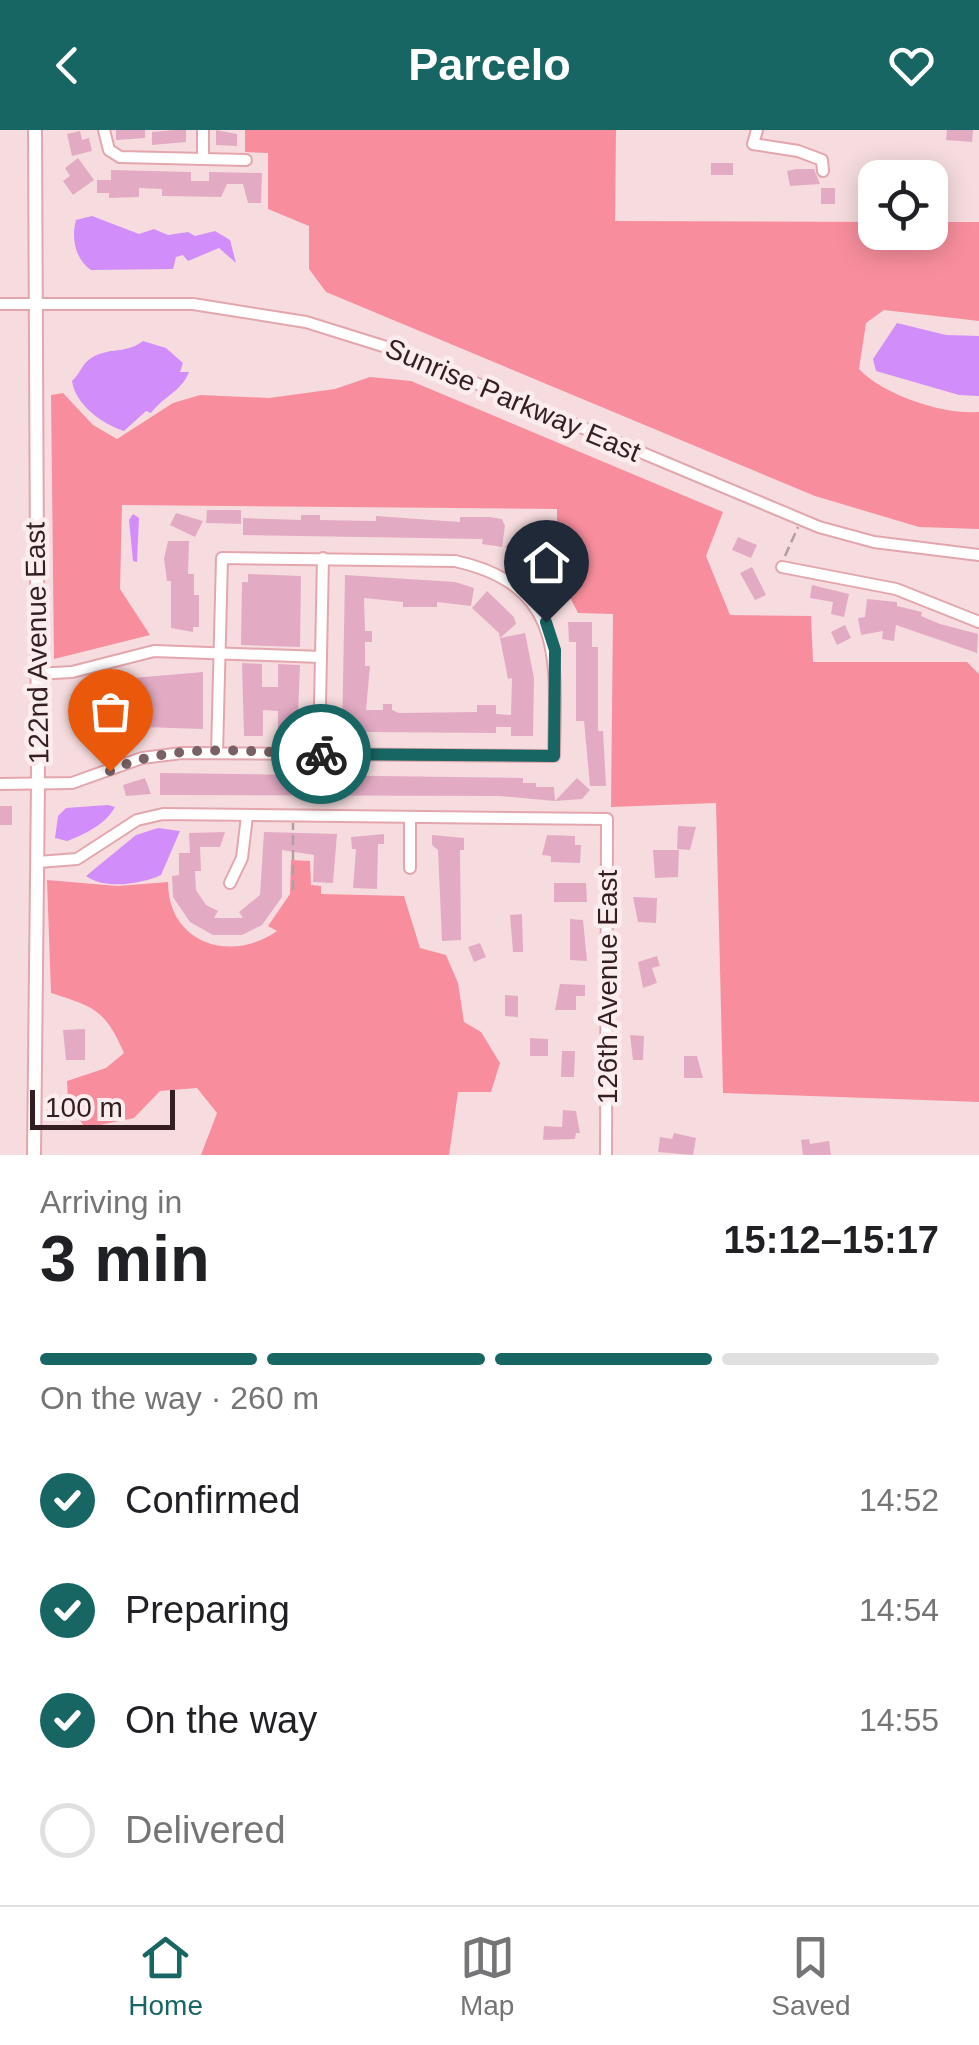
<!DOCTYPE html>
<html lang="en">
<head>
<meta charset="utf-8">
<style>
	body { margin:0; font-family:Helvetica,sans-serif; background:#f6f6f6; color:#202124; height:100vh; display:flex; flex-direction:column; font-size:38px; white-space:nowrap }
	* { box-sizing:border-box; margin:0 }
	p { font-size:32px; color:#757577 }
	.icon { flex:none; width:55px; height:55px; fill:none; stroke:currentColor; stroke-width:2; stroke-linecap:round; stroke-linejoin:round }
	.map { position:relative; height:1025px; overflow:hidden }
	.side { display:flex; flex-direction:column; background:#fff; flex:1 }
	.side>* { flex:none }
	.fabs { position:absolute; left:858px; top:30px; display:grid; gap:20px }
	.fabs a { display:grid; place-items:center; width:90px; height:90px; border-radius:20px; background:#fff; box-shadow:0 5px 25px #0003; font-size:50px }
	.scale { position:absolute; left:30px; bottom:25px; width:145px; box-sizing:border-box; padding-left:10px; border:5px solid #351e21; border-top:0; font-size:28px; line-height:35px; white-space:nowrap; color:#351e21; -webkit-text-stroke:8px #fbedee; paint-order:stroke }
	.pin { position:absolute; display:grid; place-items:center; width:85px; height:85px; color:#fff; margin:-102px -42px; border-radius:50% 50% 50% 0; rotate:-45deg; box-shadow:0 0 10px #0007 }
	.pin .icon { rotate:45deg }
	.courier { position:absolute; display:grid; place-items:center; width:100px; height:100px; margin:-50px; border:8px solid #186664; border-radius:50%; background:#fff; color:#222; box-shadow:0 2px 12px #0007 }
	.summary em { font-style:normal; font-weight:800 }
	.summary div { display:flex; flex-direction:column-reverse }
	.summary { display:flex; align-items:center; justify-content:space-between; height:170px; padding:0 40px }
	h1 { font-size:65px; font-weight:800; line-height:75px }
	.bar { display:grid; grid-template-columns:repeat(4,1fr); gap:15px 10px; align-content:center; height:120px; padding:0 40px }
	.bar i { height:12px; border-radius:8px; background:#e0e0e0 }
	.bar .on { background:#186664 }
	.bar p { grid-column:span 4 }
	ol { padding:0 40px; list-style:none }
	li { display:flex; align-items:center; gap:30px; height:110px }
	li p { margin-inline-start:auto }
	li .icon { padding:10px; border-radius:50%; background:#186664; color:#fff; stroke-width:4 }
	li:last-child { color:#757577 }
	li i { width:55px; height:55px; border:5px solid #e0e0e0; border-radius:50% }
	header { display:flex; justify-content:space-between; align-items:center; height:130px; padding:0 40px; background:#186664; color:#fff; font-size:45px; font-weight:800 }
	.dock { display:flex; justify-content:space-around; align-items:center; height:140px; border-top:2px solid #e0e0e0; background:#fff; font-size:28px; color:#757577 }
	.dock a { display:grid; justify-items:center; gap:5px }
	.dock .on { color:#186664 }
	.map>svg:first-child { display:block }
</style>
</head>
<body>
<header><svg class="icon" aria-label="back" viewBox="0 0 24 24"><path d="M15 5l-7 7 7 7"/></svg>Parcelo<svg class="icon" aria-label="heart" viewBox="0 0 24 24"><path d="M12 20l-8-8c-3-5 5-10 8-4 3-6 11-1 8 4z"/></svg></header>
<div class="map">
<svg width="979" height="1025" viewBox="0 0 979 1025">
	<rect width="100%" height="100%" fill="#f6dcdf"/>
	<g fill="#f88e9d">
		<path d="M 245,0 L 616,0 L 615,91 L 875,92 L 875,102 L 930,102 L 930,92 L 979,92 L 979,191 L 884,180 L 866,193 L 859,239 C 883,265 944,285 979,282 L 979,399 L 919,397 L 815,366 L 326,162 L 309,139 L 309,96 L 268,79 L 268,23 L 245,22 Z"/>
		<path d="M 370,247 L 411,251 L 723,382 L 706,426 L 730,485 L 811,486 L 813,532 L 967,532 L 979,544 L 979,972 L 723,963 L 716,673 L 611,677 L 613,484 L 578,483 L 557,442 L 557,379 L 122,375 L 120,459 L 150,505 L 54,529 L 51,265 L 63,263 L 93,295 L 117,309 L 173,273 L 200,265 L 269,268 L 335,259 Z"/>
		<path d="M 291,730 L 310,731 L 311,755 L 321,756 L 321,764 L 404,766 L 420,818 L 446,825 L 458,853 L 464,892 L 481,902 L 500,933 L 491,962 L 458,962 L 449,1025 L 201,1025 L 217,983 L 197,958 L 160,961 L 134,988 L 85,998 L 68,971 L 67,951 L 106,938 L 124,923 C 105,880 95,877 51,863 L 47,750 L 118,756 L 168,752 C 168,813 230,834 277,801 L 268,796 L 290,764 Z"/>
	</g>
	<g fill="#d18df9">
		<path d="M 92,86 L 139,104 L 154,99 L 168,105 L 188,102 L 195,106 L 215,101 L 230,110 L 236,133 L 219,118 L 188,131 L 183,125 L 176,127 L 173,139 L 91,140 C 75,129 71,108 76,90 Z"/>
		<path d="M 897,193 L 946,205 L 979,206 L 979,266 L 959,265 L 876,241 L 873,229 Z"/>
		<path d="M 143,211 L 166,218 L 183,233 L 180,242 L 189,242 C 181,262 165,265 151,283 L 146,281 L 124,301 C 102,294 75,274 72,251 C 82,242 81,232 97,225 C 113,218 127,223 143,211 Z"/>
		<path d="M 133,384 L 139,388 L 137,432 L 133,431 L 129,390 Z"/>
		<path d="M 108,675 L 115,677 C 106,694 85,704 67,711 L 55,708 L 58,686 L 66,678 Z"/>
		<path d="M 158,698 L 180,701 L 161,745 C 141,754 105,760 86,746 L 136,705 Z"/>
	</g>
	<g fill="#e3abc3">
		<path d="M 116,0 L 145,0 L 145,8 L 116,10 Z"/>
		<path d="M 175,0 L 186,0 L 186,12 L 152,15 L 152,2 Z"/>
		<path d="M 216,0 L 237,4 L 237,16 L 216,15 Z"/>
		<path d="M 947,0 L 973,0 L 972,12 L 946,10 Z"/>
		<path d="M 80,1 L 82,10 L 89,8 L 92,21 L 72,26 L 67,4 Z"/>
		<path d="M 78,28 L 94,50 L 73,65 L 63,51 L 70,46 L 65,38 Z"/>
		<rect x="711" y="33" width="22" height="12"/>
		<path d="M 797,39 L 814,39 L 820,54 L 790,56 L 787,41 Z"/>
		<path d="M 111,40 L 191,42 L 191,51 L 209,51 L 209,42 L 262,43 L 261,73 L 248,73 L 243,54 L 227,54 L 221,67 L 162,66 L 162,59 L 139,58 L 139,67 L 109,68 L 109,63 L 97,63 L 97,50 L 111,50 Z"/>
		<rect x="821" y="58" width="14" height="16"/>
		<path d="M 207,380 L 241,380 L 241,394 L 206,393 Z"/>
		<path d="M 176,383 L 203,391 L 195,407 L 170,395 Z"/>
		<path d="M 301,385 L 320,385 L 320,390 L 376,391 L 376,386 L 460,392 L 460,387 L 489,387 L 502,389 L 505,396 L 502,417 L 482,414 L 483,409 L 243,405 L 243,388 L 301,390 Z"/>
		<path d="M 521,401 L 531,408 L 528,413 L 549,428 L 536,445 L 506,424 L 510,418 L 505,417 Z"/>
		<path d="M 738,407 L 757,415 L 751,428 L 732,420 Z"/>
		<path d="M 168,411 L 189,411 L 188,444 L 194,444 L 194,465 L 199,465 L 199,497 L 193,497 L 193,502 L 171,498 L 171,451 L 167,451 L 164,429 Z"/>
		<path d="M 752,437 L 766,465 L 755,470 L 740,443 Z"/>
		<path d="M 248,444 L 301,446 L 300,517 L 241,515 L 242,452 L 248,452 Z"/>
		<path d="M 345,445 L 455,452 L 474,458 L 471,476 L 437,472 L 437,477 L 403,477 L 403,472 L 364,468 L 365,501 L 372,501 L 372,512 L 365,512 L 365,536 L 370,536 L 366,580 L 383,580 L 383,574 L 392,574 L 392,580 L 399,583 L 477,582 L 477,575 L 496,575 L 496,584 L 511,585 L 512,548 L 508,549 L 499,503 L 472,478 L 487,461 L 514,487 L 516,494 L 500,508 L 525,503 L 534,548 L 533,606 L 511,606 L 511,597 L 496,597 L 496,603 L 364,602 L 364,606 L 342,606 Z"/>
		<path d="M 812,455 L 849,464 L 844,487 L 831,484 L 833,472 L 810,468 Z"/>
		<path d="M 867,469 L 897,472 L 897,476 L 922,482 L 921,486 L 940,494 L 978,504 L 977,523 L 896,495 L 894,511 L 882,509 L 883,501 L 861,505 L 858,488 L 865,487 Z"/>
		<path d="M 568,492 L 592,492 L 592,517 L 598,517 L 598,601 L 603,601 L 606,656 L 590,656 L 584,591 L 576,591 L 576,512 L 569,512 Z"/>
		<path d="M 845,495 L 851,508 L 837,515 L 831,502 Z"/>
		<path d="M 242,533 L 262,534 L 262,557 L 278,557 L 278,534 L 300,535 L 297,607 L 278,607 L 278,581 L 263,580 L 263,606 L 244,606 Z"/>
		<path d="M 203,542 L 203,599 L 141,597 L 141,607 L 122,606 L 123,586 L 148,587 L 148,569 L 121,569 L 121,549 Z"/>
		<path d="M 160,643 L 523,648 L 523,653 L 536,653 L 536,657 L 554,657 L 555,671 L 499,666 L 160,665 Z"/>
		<path d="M 145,648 L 151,664 L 126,666 L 123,655 Z"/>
		<path d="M 577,648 L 590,660 L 582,669 L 555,671 Z"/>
		<rect x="0" y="676" width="12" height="19"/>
		<path d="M 678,696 L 696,697 L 690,720 L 677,719 Z"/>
		<path d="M 225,702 L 220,717 L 200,717 L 201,741 L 195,741 L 196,760 L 206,775 L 218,781 L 214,788 L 243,788 L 239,782 L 260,765 L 264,702 L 337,704 L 333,753 L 313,752 L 314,725 L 282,720 L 282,767 L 262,795 L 242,805 L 213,805 L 190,792 L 173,767 L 172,746 L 179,745 L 179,723 L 190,723 L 189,703 Z"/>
		<path d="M 384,704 L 384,714 L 378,714 L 377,759 L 353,758 L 356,719 L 352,719 L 351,707 Z"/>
		<path d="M 432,705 L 464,708 L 464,720 L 460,720 L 461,810 L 442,811 L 438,720 L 432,715 Z"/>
		<path d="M 547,705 L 575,706 L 575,715 L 581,715 L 580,733 L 551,732 L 551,726 L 542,725 Z"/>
		<path d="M 653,720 L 679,720 L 678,747 L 655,748 Z"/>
		<path d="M 554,753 L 586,753 L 587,772 L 554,772 Z"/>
		<path d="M 633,767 L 657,768 L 656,793 L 638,792 Z"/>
		<path d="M 522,784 L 523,822 L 513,822 L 510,785 Z"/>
		<path d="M 570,789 L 583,790 L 587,831 L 570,830 Z"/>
		<path d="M 480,813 L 486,827 L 474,832 L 468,817 Z"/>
		<path d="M 657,826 L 660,836 L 652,838 L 657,853 L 643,858 L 638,832 Z"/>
		<path d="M 560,854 L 585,855 L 585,866 L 576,866 L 576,880 L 555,880 Z"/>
		<path d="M 505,865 L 518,866 L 518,887 L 505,886 Z"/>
		<path d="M 85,899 L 85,930 L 66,930 L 63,900 Z"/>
		<path d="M 630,905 L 644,906 L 643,930 L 633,930 Z"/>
		<path d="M 530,908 L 548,909 L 548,926 L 530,926 Z"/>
		<path d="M 562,921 L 575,921 L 574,947 L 561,947 Z"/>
		<path d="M 684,926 L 697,926 L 703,948 L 684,948 Z"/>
		<path d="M 563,980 L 576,981 L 580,1003 L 576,1003 L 575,1009 L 543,1010 L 544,996 L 562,997 Z"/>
		<path d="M 674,1003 L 696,1008 L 693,1025 L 658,1022 L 660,1007 L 672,1009 Z"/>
		<path d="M 809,1009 L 810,1014 L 829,1011 L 831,1025 L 803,1025 L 801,1010 Z"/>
	</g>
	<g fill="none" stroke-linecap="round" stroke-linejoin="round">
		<g stroke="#e3a6ac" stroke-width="14">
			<g id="minor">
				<path d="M 104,0 L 109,20 L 120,27 L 246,30"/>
				<path d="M 203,0 L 203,28"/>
				<path d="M 757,0 L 753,14 L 798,21 L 822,30 L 823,41"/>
				<path d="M 0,174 L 193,174 L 306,192 L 399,221 L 819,397 L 874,412 L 979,425"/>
				<path d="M 782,437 L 896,459 L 979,492"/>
				<path d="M 36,544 L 72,542 L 154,521 L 321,527"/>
				<path d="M 319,624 L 323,428"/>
				<path d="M 0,654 L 72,653 L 142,628 L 182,623 L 554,626 C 555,533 568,456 455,431 L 222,428 L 217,623"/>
				<path d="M 410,689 L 410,738"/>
				<path d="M 38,732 L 77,729 L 137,690 L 163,684 L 607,689 L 606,1025"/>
				<path d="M 230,753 L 242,728 L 247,686"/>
			</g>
		</g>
		<g stroke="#e3a6ac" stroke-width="16">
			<path id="major" d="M 34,1025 L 38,654 L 35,0"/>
		</g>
		<g stroke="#b49c9f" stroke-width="2.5" stroke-dasharray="10 5" stroke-linecap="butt">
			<path d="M 785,426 L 798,397"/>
			<path d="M 293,760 L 293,693"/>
		</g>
		<use href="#minor" stroke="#fff" stroke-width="10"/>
		<use href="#major" stroke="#fff" stroke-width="12"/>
	</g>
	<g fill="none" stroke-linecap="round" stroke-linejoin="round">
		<path stroke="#796064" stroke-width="10" stroke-dasharray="0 18" d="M 110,641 C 173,610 253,623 321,624"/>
		<path stroke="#186664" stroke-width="12" d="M 321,624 L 554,626 L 555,520 L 546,492"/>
	</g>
	<g text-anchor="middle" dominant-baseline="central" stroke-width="9" stroke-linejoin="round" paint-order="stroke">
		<g font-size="28" fill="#351e21" stroke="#fbedee">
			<text transform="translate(513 270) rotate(23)">Sunrise Parkway East</text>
			<text transform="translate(37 513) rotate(-91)">122nd Avenue East</text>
			<text transform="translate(607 857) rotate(-90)">126th Avenue East</text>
		</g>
	</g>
</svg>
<div class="fabs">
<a><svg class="icon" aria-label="locate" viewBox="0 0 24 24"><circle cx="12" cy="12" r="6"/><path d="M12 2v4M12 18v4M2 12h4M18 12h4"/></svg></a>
</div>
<div class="scale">100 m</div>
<div class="pin" style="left:110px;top:641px;background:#ea580c"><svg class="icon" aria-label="bag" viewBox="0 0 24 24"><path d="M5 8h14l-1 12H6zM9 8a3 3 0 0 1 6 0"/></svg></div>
<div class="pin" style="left:546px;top:492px;background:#1f2937"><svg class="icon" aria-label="home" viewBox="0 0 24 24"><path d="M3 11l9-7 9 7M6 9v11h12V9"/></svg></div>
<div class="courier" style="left:321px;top:624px"><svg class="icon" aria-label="bike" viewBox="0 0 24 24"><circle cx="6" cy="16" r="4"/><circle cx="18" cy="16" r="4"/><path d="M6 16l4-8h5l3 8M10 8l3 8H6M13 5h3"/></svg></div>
</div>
<section class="side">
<div class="summary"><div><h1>3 min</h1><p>Arriving in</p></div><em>15:12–15:17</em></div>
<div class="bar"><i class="on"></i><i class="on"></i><i class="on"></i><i></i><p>On the way · 260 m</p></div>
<ol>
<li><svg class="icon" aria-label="check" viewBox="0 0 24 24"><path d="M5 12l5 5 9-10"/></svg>Confirmed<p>14:52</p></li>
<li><svg class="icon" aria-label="check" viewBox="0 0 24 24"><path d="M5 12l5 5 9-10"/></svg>Preparing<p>14:54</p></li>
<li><svg class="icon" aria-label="check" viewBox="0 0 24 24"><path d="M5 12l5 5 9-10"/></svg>On the way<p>14:55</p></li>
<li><i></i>Delivered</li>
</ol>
</section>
<nav class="dock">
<a class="on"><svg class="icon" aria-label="home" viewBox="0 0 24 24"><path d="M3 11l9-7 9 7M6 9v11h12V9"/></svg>Home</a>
<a><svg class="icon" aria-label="map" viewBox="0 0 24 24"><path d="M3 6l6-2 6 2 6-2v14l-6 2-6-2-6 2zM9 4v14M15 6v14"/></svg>Map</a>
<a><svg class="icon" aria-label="saved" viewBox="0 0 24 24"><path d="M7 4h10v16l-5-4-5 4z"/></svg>Saved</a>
</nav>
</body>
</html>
